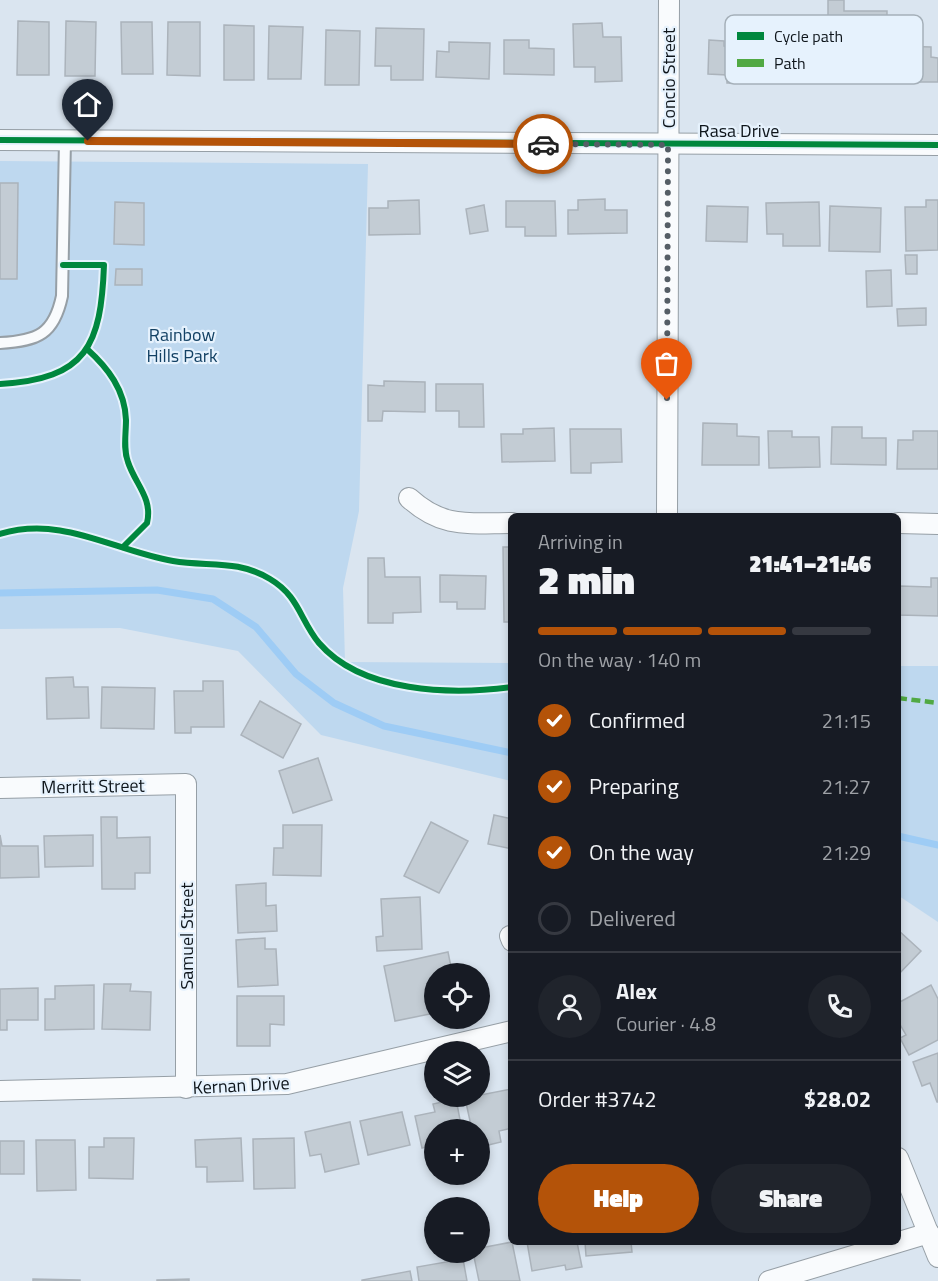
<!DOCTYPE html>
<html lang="en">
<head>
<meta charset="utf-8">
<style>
	body { margin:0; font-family:"Titillium Web",sans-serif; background:#20242c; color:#f1f3f6; height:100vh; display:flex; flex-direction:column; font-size:22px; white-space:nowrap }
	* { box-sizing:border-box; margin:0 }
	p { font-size:20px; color:#9ea1a6 }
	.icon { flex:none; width:33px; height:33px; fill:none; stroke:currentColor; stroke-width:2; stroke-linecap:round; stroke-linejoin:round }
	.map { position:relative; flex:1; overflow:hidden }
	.details { position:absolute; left:508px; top:513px; width:393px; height:732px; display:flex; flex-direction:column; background:#171b24; border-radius:9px; box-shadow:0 3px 9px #0003 }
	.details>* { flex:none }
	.tools { position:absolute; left:424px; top:963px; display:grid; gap:12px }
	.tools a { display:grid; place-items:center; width:66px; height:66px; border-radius:50%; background:#171b24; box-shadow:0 3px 9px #0003; font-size:30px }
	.pin { position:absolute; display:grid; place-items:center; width:51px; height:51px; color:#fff; margin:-62px -26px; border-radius:50% 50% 50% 0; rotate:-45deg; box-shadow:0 0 6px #0007 }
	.pin .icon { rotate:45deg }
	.courier { position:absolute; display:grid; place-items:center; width:60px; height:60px; margin:-30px; border:4px solid #b45309; border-radius:50%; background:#fff; color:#222; box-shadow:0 2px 8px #0007 }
	.head em { font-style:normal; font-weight:800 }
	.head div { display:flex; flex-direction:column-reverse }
	.head { display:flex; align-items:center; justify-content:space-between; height:102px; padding:0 30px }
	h1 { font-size:39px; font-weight:800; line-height:45px }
	.bar { display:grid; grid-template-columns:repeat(4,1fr); gap:9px 6px; align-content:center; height:72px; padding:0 30px }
	.bar i { height:8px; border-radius:4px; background:#363941 }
	.bar .selected { background:#b45309 }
	.bar p { grid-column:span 4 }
	.line { display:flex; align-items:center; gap:15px; padding:0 30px; border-top:2px solid #363941 }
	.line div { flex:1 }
	.round { display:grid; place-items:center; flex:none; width:63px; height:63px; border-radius:32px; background:#20242c }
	ol { padding:0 30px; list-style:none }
	li { display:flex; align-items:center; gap:18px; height:66px }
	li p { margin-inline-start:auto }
	li .icon { padding:6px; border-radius:50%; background:#b45309; color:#fff; stroke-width:4 }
	li:last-child { color:#9ea1a6 }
	li i { width:33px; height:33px; border:3px solid #363941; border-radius:50% }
	.action { display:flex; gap:12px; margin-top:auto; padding:12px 30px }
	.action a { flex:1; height:69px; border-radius:36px; background:#b45309; color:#fff; font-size:24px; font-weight:800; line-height:69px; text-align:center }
	.action a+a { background:#20242c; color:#f1f3f6 }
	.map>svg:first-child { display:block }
</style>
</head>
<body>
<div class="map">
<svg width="938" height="1281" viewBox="0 0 938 1281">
	<rect width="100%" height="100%" fill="#dae5f0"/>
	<g fill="#bed8ef">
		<path d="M 0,161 L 368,164 L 359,511 L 343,588 L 345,662 L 511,663 L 511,781 L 321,735 L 238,651 L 120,628 L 0,629 Z"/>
		<path d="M 899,666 L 938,666 L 938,922 L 899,896 Z"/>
	</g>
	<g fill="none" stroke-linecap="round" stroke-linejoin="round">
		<g stroke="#9eccf5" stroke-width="7">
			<path d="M 0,593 L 157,590 L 213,599 L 256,627 L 296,674 L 334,703 L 384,726 L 512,753"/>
			<path d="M 898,836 L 938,845"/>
		</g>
	</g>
	<g fill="#c3ccd4" stroke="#abb3bb" stroke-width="1.5">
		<path d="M 828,0 L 844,0 L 844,11 L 887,11 L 886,76 L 828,75 Z"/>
		<path d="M 18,21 L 49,22 L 49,75 L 17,75 Z"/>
		<path d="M 66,21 L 96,22 L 95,76 L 65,76 Z"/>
		<path d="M 121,22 L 152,22 L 153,74 L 122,74 Z"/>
		<path d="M 168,22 L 200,22 L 200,76 L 167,75 Z"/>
		<path d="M 602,23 L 603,37 L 621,37 L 622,81 L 595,82 L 595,67 L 574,67 L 573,24 Z"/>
		<path d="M 224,25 L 254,26 L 254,80 L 224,80 Z"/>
		<path d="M 269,26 L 303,27 L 301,79 L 268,79 Z"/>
		<path d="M 376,28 L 424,29 L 423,80 L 391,80 L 391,66 L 375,66 Z"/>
		<path d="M 326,30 L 360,31 L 359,85 L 325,85 Z"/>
		<path d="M 504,40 L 529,40 L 529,48 L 554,49 L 554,75 L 504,74 Z"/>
		<path d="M 709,40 L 724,41 L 724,46 L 746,47 L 746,83 L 727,83 L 727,75 L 708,74 Z"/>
		<path d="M 449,42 L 490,43 L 489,79 L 436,77 L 437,51 L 449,52 Z"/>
		<path d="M 899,46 L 931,47 L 931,57 L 938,58 L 938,82 L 899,82 Z"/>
		<path d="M 0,183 L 18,183 L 17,279 L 0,279 Z"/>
		<path d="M 605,199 L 605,210 L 627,210 L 627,233 L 568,234 L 568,210 L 578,210 L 578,200 Z"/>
		<path d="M 419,200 L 420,234 L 369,235 L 369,208 L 388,208 L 388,201 Z"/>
		<path d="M 926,200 L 938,200 L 938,250 L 906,251 L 905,207 L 926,207 Z"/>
		<path d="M 506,201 L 555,201 L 556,236 L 525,236 L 525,227 L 506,227 Z"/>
		<path d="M 115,202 L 144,203 L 144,245 L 114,244 Z"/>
		<path d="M 819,202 L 820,246 L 783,246 L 783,234 L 767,234 L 766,203 Z"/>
		<path d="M 484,205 L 488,231 L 470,234 L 466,209 Z"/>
		<path d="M 707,206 L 748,207 L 747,242 L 706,241 Z"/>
		<path d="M 830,206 L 881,208 L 880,252 L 829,251 Z"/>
		<path d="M 905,255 L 917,255 L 917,274 L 906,274 Z"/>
		<path d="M 116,269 L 142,269 L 142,285 L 115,285 Z"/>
		<path d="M 891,270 L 892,306 L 867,307 L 866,271 Z"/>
		<path d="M 926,308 L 926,325 L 898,326 L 897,309 Z"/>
		<path d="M 384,381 L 425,382 L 425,412 L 383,411 L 382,421 L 368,421 L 368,385 L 384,386 Z"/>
		<path d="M 436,384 L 483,384 L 484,427 L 459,427 L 459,411 L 436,411 Z"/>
		<path d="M 703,423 L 737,424 L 737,436 L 759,437 L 759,465 L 702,465 Z"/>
		<path d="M 832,427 L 862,427 L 862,438 L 886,438 L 886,465 L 831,464 Z"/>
		<path d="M 554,428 L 555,461 L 502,462 L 501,434 L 523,434 L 523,429 Z"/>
		<path d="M 570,429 L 621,429 L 622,462 L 591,463 L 591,473 L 571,473 Z"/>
		<path d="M 768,431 L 792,431 L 792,437 L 819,437 L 820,467 L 769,468 Z"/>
		<path d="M 913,431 L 938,431 L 938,469 L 897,469 L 898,440 L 913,440 Z"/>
		<path d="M 503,547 L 512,547 L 512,622 L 504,622 Z"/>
		<path d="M 368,558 L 384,558 L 385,577 L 420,577 L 421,612 L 393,613 L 393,623 L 368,623 Z"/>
		<path d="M 440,575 L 486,576 L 485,609 L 457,609 L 457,602 L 440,602 Z"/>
		<path d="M 931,578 L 938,578 L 938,616 L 899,615 L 900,586 L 931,587 Z"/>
		<path d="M 73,677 L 74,687 L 88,687 L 89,718 L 47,719 L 46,678 Z"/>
		<path d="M 203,681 L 223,681 L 224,727 L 191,727 L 191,733 L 175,733 L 174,691 L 203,691 Z"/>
		<path d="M 102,687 L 155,688 L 154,729 L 101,728 Z"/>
		<path d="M 260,701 L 301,724 L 283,758 L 241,735 Z"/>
		<path d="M 318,758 L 332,800 L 293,813 L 279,771 Z"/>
		<path d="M 494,815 L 512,819 L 512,849 L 488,844 Z"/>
		<path d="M 101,817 L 117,817 L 117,838 L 150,837 L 150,873 L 135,873 L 135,889 L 102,889 Z"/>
		<path d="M 431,822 L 468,841 L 439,893 L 404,876 Z"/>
		<path d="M 283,825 L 322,825 L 321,876 L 273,875 L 274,848 L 283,848 Z"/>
		<path d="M 0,835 L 2,846 L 38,846 L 39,877 L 0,878 Z"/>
		<path d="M 93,835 L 93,866 L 45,867 L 44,836 Z"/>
		<path d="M 266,883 L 266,906 L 276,905 L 277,931 L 238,933 L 236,885 Z"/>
		<path d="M 420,897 L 422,949 L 377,951 L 376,937 L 383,936 L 381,899 Z"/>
		<path d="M 898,930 L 921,951 L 898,975 Z"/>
		<path d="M 265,938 L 265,949 L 276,949 L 278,985 L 238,987 L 236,940 Z"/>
		<path d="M 448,952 L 452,972 L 433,976 L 435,1013 L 395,1021 L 384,966 Z"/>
		<path d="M 104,984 L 131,984 L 130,991 L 151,992 L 150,1030 L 102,1029 Z"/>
		<path d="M 94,985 L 94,1029 L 45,1030 L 45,999 L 55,999 L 55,986 Z"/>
		<path d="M 931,985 L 938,999 L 938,1040 L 909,1055 L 900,1038 L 906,1035 L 898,1021 L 898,1003 Z"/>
		<path d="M 38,988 L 38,1020 L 7,1020 L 7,1030 L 0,1030 L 0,989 Z"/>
		<path d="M 237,996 L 284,996 L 284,1025 L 270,1024 L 270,1046 L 237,1046 Z"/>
		<path d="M 938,1053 L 938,1102 L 937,1102 L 930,1083 L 922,1086 L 913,1062 Z"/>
		<path d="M 511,1089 L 512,1128 L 499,1131 L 501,1142 L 480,1147 L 480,1130 L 472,1130 L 465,1098 Z"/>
		<path d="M 456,1099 L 462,1130 L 435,1130 L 435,1154 L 433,1145 L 422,1148 L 415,1116 L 435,1112 L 433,1104 Z"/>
		<path d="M 402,1112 L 410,1145 L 368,1155 L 360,1121 Z"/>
		<path d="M 350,1122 L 359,1164 L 325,1172 L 321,1154 L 310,1156 L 305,1132 Z"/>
		<path d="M 104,1138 L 134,1138 L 133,1179 L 89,1178 L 89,1147 L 104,1147 Z"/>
		<path d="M 241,1138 L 243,1181 L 207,1182 L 207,1167 L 196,1167 L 195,1140 Z"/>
		<path d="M 294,1138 L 295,1188 L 254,1189 L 253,1139 Z"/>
		<path d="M 36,1140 L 75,1140 L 76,1190 L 37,1191 Z"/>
		<rect x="0" y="1141" width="24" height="33"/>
		<path d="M 512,1242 L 520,1281 L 479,1281 L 473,1252 L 480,1252 L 480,1248 Z"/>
		<path d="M 527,1242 L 577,1242 L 582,1267 L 566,1270 L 565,1265 L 532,1271 Z"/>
		<path d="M 585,1242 L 631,1242 L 632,1252 L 586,1256 Z"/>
		<path d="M 463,1259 L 467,1281 L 419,1281 L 417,1267 Z"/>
		<path d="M 410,1271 L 412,1281 L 362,1281 L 362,1280 Z"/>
		<path d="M 33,1279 L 80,1280 L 80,1281 L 33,1281 Z"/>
		<path d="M 189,1279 L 189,1281 L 157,1281 L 157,1280 Z"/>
	</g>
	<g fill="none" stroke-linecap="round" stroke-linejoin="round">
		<g stroke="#969fa6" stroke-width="14">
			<path id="service" d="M 0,343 C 38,341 54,334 62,296 L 65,140"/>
		</g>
		<g stroke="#969fa6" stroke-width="22">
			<g id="minor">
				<path d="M 0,140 L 938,145"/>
				<path d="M 409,498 C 443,529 469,523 512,523"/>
				<path d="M 667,516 L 669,0"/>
				<path d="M 898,523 L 938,524"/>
				<path d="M 0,788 L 186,784 L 186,1088"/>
				<path d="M 510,936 L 512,941"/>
				<path d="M 0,1091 L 287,1084 L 512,1031"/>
				<path d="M 898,1158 L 938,1257"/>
				<path d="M 769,1281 L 929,1233"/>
			</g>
		</g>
		<use href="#service" stroke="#f9fbfd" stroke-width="10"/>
		<use href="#minor" stroke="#f9fbfd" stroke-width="20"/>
		<path stroke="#51a943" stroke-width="4.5" stroke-dasharray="9 4.5" stroke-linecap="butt" d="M 898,698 L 938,703"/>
		<g stroke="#e6f2fd" stroke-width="10">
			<g id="cycleway">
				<path d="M 0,140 L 938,145"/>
				<path d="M 87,349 C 108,368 125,390 126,420 C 126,434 123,449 128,462 C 135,484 153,498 147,523 L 123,547"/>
				<path d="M 0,384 C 87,379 101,345 104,265 L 63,265"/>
				<path d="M 0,534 C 62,515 114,551 173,561 C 208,567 237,559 270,579 C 299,596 300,620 319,643 C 362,693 451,695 512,687"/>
			</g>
		</g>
		<use href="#cycleway" stroke="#00873e" stroke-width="6"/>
	</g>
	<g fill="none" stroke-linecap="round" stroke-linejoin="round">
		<path stroke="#555e66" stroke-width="6" stroke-dasharray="0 10.8" d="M 543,144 L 668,145 L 667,400"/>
		<path stroke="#b45309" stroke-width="8" d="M 88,141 L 543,144"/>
	</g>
	<g text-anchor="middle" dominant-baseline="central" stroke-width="4.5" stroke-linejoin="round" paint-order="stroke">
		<g font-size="18" fill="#0e151b" stroke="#e6f2fd">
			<text transform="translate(668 78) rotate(-90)">Concio Street</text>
			<text x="739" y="130">Rasa Drive</text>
			<text transform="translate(93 786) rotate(-1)">Merritt Street</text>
			<text transform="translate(186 936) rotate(-90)">Samuel Street</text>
			<text transform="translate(241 1085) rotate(-3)">Kernan Drive</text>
		</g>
		<g font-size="18" fill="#134164" stroke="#e6f2fd">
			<text x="182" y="334">Rainbow<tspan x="182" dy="21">Hills Park</tspan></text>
		</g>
	</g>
	<rect x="725" y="15" width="198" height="69" rx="9" fill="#e6f2fd" stroke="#a5b0b9" stroke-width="1.5"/>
	<rect x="737" y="32" width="27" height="8" fill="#00873e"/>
	<rect x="737" y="59" width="27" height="8" fill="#51a943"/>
	<g font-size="16" fill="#0e151b">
		<text x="774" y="42">Cycle path</text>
		<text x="774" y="69">Path</text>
	</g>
</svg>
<div class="tools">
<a><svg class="icon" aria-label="locate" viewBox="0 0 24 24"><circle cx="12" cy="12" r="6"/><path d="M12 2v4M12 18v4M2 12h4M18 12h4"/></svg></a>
<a><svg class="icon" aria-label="layers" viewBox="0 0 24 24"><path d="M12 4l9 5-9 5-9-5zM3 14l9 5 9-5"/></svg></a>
<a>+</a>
<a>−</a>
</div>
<div class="pin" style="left:667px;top:400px;background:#ea580c"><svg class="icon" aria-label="bag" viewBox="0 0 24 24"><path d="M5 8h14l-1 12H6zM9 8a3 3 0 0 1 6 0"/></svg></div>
<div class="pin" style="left:88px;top:141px;background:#1f2937"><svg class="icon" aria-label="home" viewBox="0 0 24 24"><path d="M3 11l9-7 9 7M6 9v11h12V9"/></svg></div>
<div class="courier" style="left:543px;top:144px"><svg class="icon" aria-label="car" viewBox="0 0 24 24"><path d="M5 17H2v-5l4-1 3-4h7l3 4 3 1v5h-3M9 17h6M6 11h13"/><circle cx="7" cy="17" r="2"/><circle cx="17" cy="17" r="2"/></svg></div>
<section class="details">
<div class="head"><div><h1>2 min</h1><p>Arriving in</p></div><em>21:41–21:46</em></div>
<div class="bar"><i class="selected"></i><i class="selected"></i><i class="selected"></i><i></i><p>On the way · 140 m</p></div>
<ol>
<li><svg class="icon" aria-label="check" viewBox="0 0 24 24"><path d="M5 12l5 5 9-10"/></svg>Confirmed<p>21:15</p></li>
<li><svg class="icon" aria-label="check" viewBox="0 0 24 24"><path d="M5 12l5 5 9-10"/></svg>Preparing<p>21:27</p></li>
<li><svg class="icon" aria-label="check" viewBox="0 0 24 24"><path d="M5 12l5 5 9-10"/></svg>On the way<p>21:29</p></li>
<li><i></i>Delivered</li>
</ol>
<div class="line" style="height:108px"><a class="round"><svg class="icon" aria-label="person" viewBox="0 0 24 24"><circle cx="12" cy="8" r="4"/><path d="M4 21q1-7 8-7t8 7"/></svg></a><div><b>Alex</b><p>Courier · 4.8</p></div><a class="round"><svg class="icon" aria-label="phone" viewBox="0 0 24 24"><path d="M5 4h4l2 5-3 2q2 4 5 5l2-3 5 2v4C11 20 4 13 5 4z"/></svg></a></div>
<div class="line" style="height:78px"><div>Order #3742</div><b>$28.02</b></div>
<div class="action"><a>Help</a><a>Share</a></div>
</section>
</div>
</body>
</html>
